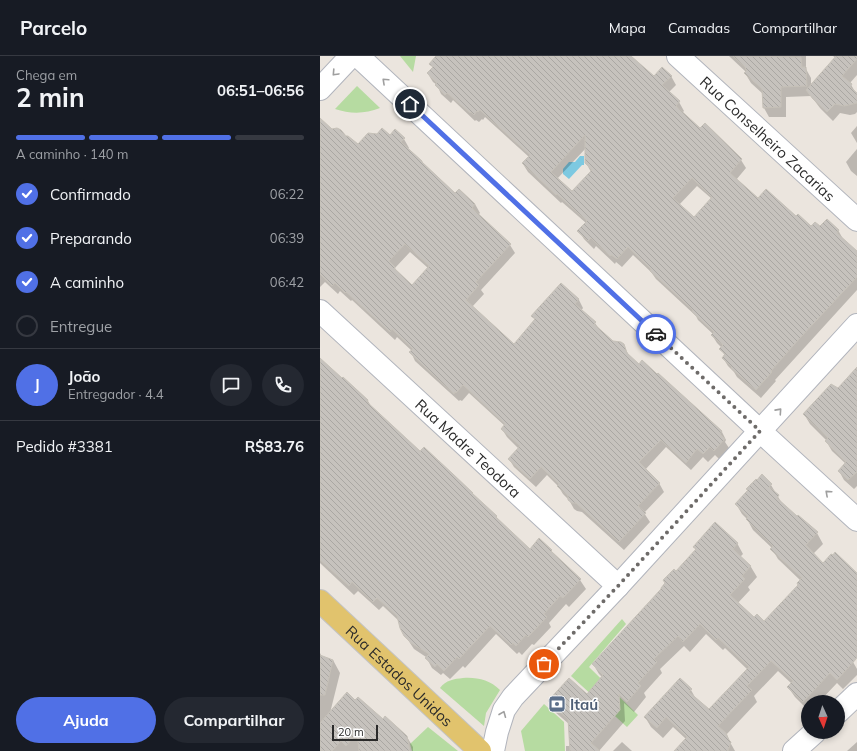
<!DOCTYPE html>
<html lang="pt">
<head>
<meta charset="utf-8">
<style>
	body { margin:0; font-family:Mulish,sans-serif; background:#242831; color:#f1f3f6; height:100vh; display:flex; flex-direction:column; font-size:15px; white-space:nowrap }
	* { box-sizing:border-box; margin:0 }
	p { font-size:13px; color:#9ea1a6 }
	.icon { flex:none; width:22px; height:22px; fill:none; stroke:currentColor; stroke-width:2; stroke-linecap:round; stroke-linejoin:round }
	.map { position:relative; flex:1; overflow:hidden }
	.side { display:flex; flex-direction:column; background:#171b24; width:320px }
	.side>* { flex:none }
	.needle { width:26px; rotate:177deg }
	.tools { position:absolute; left:481px; top:639px; display:grid; gap:8px }
	.tools a { display:grid; place-items:center; width:44px; height:44px; border-radius:50%; background:#171b24; box-shadow:0 2px 6px #0003; font-size:20px }
	.scale { position:absolute; left:12px; bottom:10px; width:46px; box-sizing:border-box; padding-left:4px; border:2px solid #2a2a2a; border-top:0; font-size:11px; line-height:14px; white-space:nowrap; color:#2a2a2a; -webkit-text-stroke:3px #fff; paint-order:stroke }
	.pin { position:absolute; display:grid; place-items:center; width:34px; height:34px; color:#fff; margin:-17px; border:2px solid #fff; border-radius:50%; box-shadow:0 1px 4px #0007 }
	.courier { position:absolute; display:grid; place-items:center; width:40px; height:40px; margin:-20px; border:3px solid #5070e6; border-radius:50%; background:#fff; color:#222; box-shadow:0 1px 5px #0007 }
	.headline em { font-style:normal; font-weight:700 }
	.headline div { display:flex; flex-direction:column-reverse }
	.headline { display:flex; align-items:center; justify-content:space-between; height:68px; padding:0 16px }
	h1 { font-size:26px; font-weight:700; line-height:30px }
	.bar { display:grid; grid-template-columns:repeat(4,1fr); gap:6px 4px; align-content:center; height:48px; padding:0 16px }
	.bar i { height:5px; border-radius:3px; background:#363941 }
	.bar .active { background:#5070e6 }
	.bar p { grid-column:span 4 }
	.line { display:flex; align-items:center; gap:10px; padding:0 16px; border-top:1px solid #363941 }
	.line div { flex:1 }
	.round { display:grid; place-items:center; flex:none; width:42px; height:42px; border-radius:21px; background:#242831 }
	ol { padding:0 16px; list-style:none }
	li { display:flex; align-items:center; gap:12px; height:44px }
	li p { margin-inline-start:auto }
	li .icon { padding:4px; border-radius:50%; background:#5070e6; color:#fff; stroke-width:4 }
	li:last-child { color:#9ea1a6 }
	li i { width:22px; height:22px; border:2px solid #363941; border-radius:50% }
	.action { display:flex; gap:8px; margin-top:auto; padding:8px 16px }
	.action a { flex:1; height:46px; border-radius:24px; background:#5070e6; color:#fff; font-size:16px; font-weight:700; line-height:46px; text-align:center }
	.action a+a { background:#242831; color:#f1f3f6 }
	header { display:flex; align-items:center; gap:24px; box-sizing:border-box; height:56px; padding:0 20px; background:#171b24; border-bottom:1px solid #363941 }
	header strong { font-size:19px }
	nav { display:flex; gap:22px; margin-inline-start:auto; font-size:14px }
	main { display:flex; flex:1; min-height:0 }
	.map>svg:first-child { display:block }
</style>
</head>
<body>
<header>
<strong>Parcelo</strong>
<nav><a>Mapa</a><a>Camadas</a><a>Compartilhar</a></nav>
</header>
<main>
<section class="side">
<div class="headline"><div><h1>2 min</h1><p>Chega em</p></div><em>06:51–06:56</em></div>
<div class="bar"><i class="active"></i><i class="active"></i><i class="active"></i><i></i><p>A caminho · 140 m</p></div>
<ol>
<li><svg class="icon" aria-label="check" viewBox="0 0 24 24"><path d="M5 12l5 5 9-10"/></svg>Confirmado<p>06:22</p></li>
<li><svg class="icon" aria-label="check" viewBox="0 0 24 24"><path d="M5 12l5 5 9-10"/></svg>Preparando<p>06:39</p></li>
<li><svg class="icon" aria-label="check" viewBox="0 0 24 24"><path d="M5 12l5 5 9-10"/></svg>A caminho<p>06:42</p></li>
<li><i></i>Entregue</li>
</ol>
<div class="line" style="height:72px"><b class="round" style="background:#5070e6;color:#fff">J</b><div><b>João</b><p>Entregador · 4.4</p></div><a class="round"><svg class="icon" aria-label="chat" viewBox="0 0 24 24"><path d="M4 5h16v11H9l-5 4z"/></svg></a><a class="round"><svg class="icon" aria-label="phone" viewBox="0 0 24 24"><path d="M5 4h4l2 5-3 2q2 4 5 5l2-3 5 2v4C11 20 4 13 5 4z"/></svg></a></div>
<div class="line" style="height:52px"><div>Pedido #3381</div><b>R$83.76</b></div>
<div class="action"><a>Ajuda</a><a>Compartilhar</a></div>
</section>
<div class="map">
<svg width="537" height="695" viewBox="0 0 537 695">
	<defs>
		<pattern id="building-back-hatch" width="6" height="6" patternUnits="userSpaceOnUse"><rect width="6" height="6" fill="#c6c2bd"/><path d="M-1 5l2 2M0 0l6 6M5-1l2 2" fill="none" stroke="#aaa7a3"/></pattern>
	</defs>
	<rect width="100%" height="100%" fill="#ebe5de"/>
	<g fill="#b6dba1">
		<path d="M 80,0 L 96,0 L 93,16 Z"/>
		<path d="M 37,30 L 60,52 C 45,58 30,58 15,53 Z"/>
		<path d="M 302,563 L 306,568 L 269,611 L 318,659 L 307,671 L 251,620 Z"/>
		<path d="M 143,622 C 157,621 170,624 180,634 L 166,657 L 164,670 L 120,632 C 126,624 134,623 143,622 Z"/>
		<path d="M 224,648 L 244,666 L 245,695 L 205,695 L 201,675 Z"/>
		<path d="M 108,671 L 138,695 L 92,695 L 90,688 Z"/>
	</g>
	<path fill="#7dc9e1" d="M 260,100 L 264,100 L 264,109 L 262,109 L 249,123 L 243,118 L 243,113 L 249,106 L 255,106 Z"/>
	<g fill="#0003" fill-rule="evenodd">
		<path d="M 118,0 L 311,0 L 334,21 L 351,20 L 356,29 L 349,36 L 359,46 L 364,55 L 362,57 L 380,74 L 385,69 L 421,104 L 426,112 L 416,124 L 438,143 L 476,161 L 491,172 L 500,172 L 518,174 L 523,183 L 537,196 L 537,234 L 455,324 L 456,325 L 441,342 L 417,321 L 414,316 L 408,310 L 403,302 L 405,300 L 401,293 L 402,292 L 397,287 L 392,279 L 393,278 L 378,264 L 376,260 L 336,223 L 331,216 L 313,199 L 302,211 L 296,206 L 295,208 L 276,190 L 274,193 L 264,183 L 259,175 L 266,167 L 242,146 L 241,147 L 208,116 L 203,108 L 209,101 L 165,61 L 163,64 L 162,63 L 159,66 L 156,64 L 155,65 L 133,44 L 131,47 L 121,38 L 117,29 L 113,26 L 108,18 L 113,12 L 111,8 ZM 266,92 L 266,107 L 271,116 L 252,137 L 237,123 ZM 377,130 L 392,143 L 374,163 L 359,149 Z"/>
		<path d="M 409,0 L 486,0 L 486,13 L 491,22 L 491,29 L 516,2 L 513,0 L 537,0 L 537,19 L 530,27 L 537,39 L 537,56 L 535,58 L 530,59 L 520,57 L 513,65 L 500,52 L 491,40 L 466,41 L 466,61 L 449,61 L 444,52 L 443,38 L 431,27 L 425,17 L 426,16 Z"/>
		<path d="M 0,68 L 25,81 L 38,89 L 70,81 L 75,75 L 84,83 L 89,92 L 87,93 L 135,139 L 155,148 L 160,157 L 158,159 L 190,189 L 195,197 L 161,234 L 164,238 L 152,251 L 194,289 L 215,264 L 213,260 L 242,229 L 259,244 L 263,252 L 261,255 L 275,267 L 279,273 L 293,286 L 303,289 L 310,301 L 319,310 L 337,320 L 339,319 L 402,376 L 406,384 L 405,386 L 409,392 L 399,403 L 395,399 L 388,406 L 383,401 L 371,414 L 346,391 L 325,414 L 339,427 L 344,436 L 324,457 L 330,466 L 304,494 L 262,456 L 257,455 L 254,453 L 249,444 L 243,438 L 238,430 L 227,419 L 216,431 L 194,411 L 189,403 L 199,393 L 187,381 L 182,373 L 185,370 L 149,337 L 142,345 L 140,344 L 139,345 L 95,305 L 91,296 L 92,295 L 77,281 L 75,284 L 32,244 L 31,245 L 20,235 L 18,238 L 5,226 L 0,231 ZM 90,196 L 108,212 L 92,230 L 78,217 L 75,212 Z"/>
		<path d="M 537,70 L 537,87 L 531,77 Z"/>
		<path d="M 537,93 L 537,120 L 531,115 L 526,106 Z"/>
		<path d="M 0,303 L 22,323 L 23,322 L 48,345 L 52,352 L 101,397 L 177,463 L 210,494 L 231,494 L 233,499 L 260,524 L 266,533 L 249,551 L 246,548 L 229,567 L 231,571 L 214,589 L 212,588 L 202,599 L 199,596 L 197,598 L 176,578 L 145,612 L 143,610 L 130,623 L 123,617 L 121,619 L 112,612 L 106,601 L 94,593 L 82,575 L 80,566 L 63,550 L 59,554 L 38,535 L 34,539 L 0,507 Z"/>
		<path d="M 537,315 L 537,430 L 534,433 L 524,424 L 519,415 L 526,408 L 512,395 L 506,385 L 507,385 L 490,368 L 484,358 L 518,334 Z"/>
		<path d="M 442,420 L 451,429 L 463,449 L 497,477 L 503,488 L 493,498 L 503,508 L 537,519 L 537,601 L 533,606 L 537,613 L 537,619 L 523,633 L 517,627 L 499,646 L 488,646 L 488,654 L 475,641 L 468,631 L 472,628 L 458,615 L 434,640 L 437,646 L 406,679 L 415,695 L 356,695 L 366,683 L 353,671 L 343,682 L 331,671 L 325,661 L 371,634 L 376,643 L 389,655 L 428,614 L 405,592 L 403,594 L 386,578 L 370,596 L 364,590 L 340,613 L 342,617 L 324,637 L 326,641 L 314,656 L 304,647 L 305,665 L 279,695 L 246,695 L 246,690 L 250,690 L 249,668 L 235,656 L 229,646 L 267,639 L 282,621 L 279,618 L 273,608 L 342,533 L 356,516 L 376,494 L 374,491 L 417,487 L 423,498 L 420,501 L 431,511 L 437,521 L 428,531 L 430,534 L 417,548 L 434,563 L 444,567 L 479,529 L 480,524 L 458,503 L 452,493 L 452,492 L 433,474 L 427,463 L 422,458 L 416,448 Z"/>
		<path d="M 0,597 L 2,601 L 13,604 L 20,617 L 10,657 L 36,645 L 87,681 L 93,691 L 93,695 L 0,695 Z"/>
		<path d="M 302,686 L 312,695 L 293,695 Z"/>
		<path d="M 537,686 L 537,695 L 527,695 Z"/>
	</g>
	<g fill="url(#building-back-hatch)" stroke="#c6c1b8" fill-rule="evenodd">
		<path d="M 116,0 L 311,0 L 334,20 L 342,11 L 352,20 L 342,29 L 360,45 L 356,50 L 380,72 L 385,67 L 422,103 L 410,117 L 438,142 L 446,133 L 476,160 L 478,158 L 491,170 L 495,166 L 500,170 L 507,163 L 519,174 L 517,177 L 537,195 L 537,221 L 480,282 L 451,315 L 452,316 L 436,334 L 411,312 L 412,311 L 402,302 L 405,298 L 399,293 L 403,289 L 391,279 L 394,276 L 372,256 L 373,254 L 330,215 L 331,213 L 308,191 L 297,203 L 291,199 L 290,200 L 271,182 L 268,185 L 257,175 L 267,165 L 237,138 L 236,139 L 202,107 L 210,99 L 160,54 L 158,56 L 157,55 L 154,59 L 151,56 L 150,57 L 127,37 L 125,39 L 115,29 L 117,27 L 107,17 L 113,11 L 109,8 ZM 265,79 L 265,107 L 272,114 L 252,135 L 231,116 ZM 372,122 L 392,141 L 374,161 L 353,142 Z"/>
		<path d="M 413,0 L 481,1 L 482,11 L 486,11 L 487,30 L 461,31 L 461,51 L 443,52 L 442,33 L 424,17 L 427,14 L 425,13 L 426,12 Z"/>
		<path d="M 516,0 L 537,0 L 537,3 L 522,20 L 532,28 L 530,31 L 537,37 L 537,47 L 524,50 L 515,48 L 507,56 L 493,43 L 486,34 Z"/>
		<path d="M 0,62 L 12,73 L 17,72 L 21,74 L 26,80 L 28,80 L 38,88 L 48,77 L 57,78 L 62,72 L 70,79 L 75,73 L 85,82 L 81,86 L 102,105 L 102,106 L 135,137 L 139,133 L 155,148 L 152,152 L 191,188 L 156,226 L 159,229 L 146,244 L 194,288 L 215,263 L 211,260 L 241,227 L 259,243 L 255,248 L 276,266 L 274,268 L 293,285 L 301,286 L 304,288 L 307,297 L 319,308 L 322,304 L 337,318 L 338,317 L 402,375 L 400,378 L 405,383 L 394,395 L 390,391 L 383,398 L 377,393 L 366,407 L 341,384 L 319,406 L 340,427 L 318,450 L 326,457 L 299,486 L 256,447 L 252,447 L 248,444 L 248,440 L 237,430 L 239,428 L 221,411 L 210,423 L 188,403 L 200,390 L 181,373 L 185,368 L 143,329 L 136,337 L 135,336 L 134,338 L 89,296 L 93,293 L 72,273 L 70,276 L 26,236 L 25,237 L 15,227 L 12,230 L 0,218 ZM 85,188 L 109,210 L 92,229 L 74,212 L 75,211 L 69,205 Z"/>
		<path d="M 0,302 L 22,322 L 23,321 L 48,344 L 47,346 L 100,395 L 104,391 L 133,418 L 153,437 L 152,437 L 177,460 L 176,461 L 210,493 L 219,482 L 232,494 L 231,495 L 261,523 L 243,542 L 240,540 L 224,558 L 227,561 L 208,581 L 206,579 L 196,590 L 193,587 L 191,589 L 170,570 L 139,603 L 137,601 L 124,615 L 117,608 L 115,611 L 105,602 L 109,598 L 91,587 L 84,580 L 80,572 L 77,560 L 57,542 L 53,546 L 32,526 L 29,530 L 0,504 Z"/>
		<path d="M 537,311 L 537,416 L 528,424 L 518,415 L 526,406 L 505,385 L 508,382 L 483,358 L 511,328 L 518,332 Z"/>
		<path d="M 442,418 L 452,428 L 449,431 L 459,439 L 457,442 L 477,460 L 478,459 L 498,476 L 486,489 L 503,507 L 511,498 L 513,499 L 515,496 L 537,517 L 537,602 L 517,624 L 510,617 L 483,646 L 467,631 L 473,625 L 451,605 L 427,630 L 432,634 L 398,670 L 406,677 L 409,684 L 411,686 L 408,695 L 354,695 L 367,681 L 346,661 L 337,672 L 324,661 L 360,622 L 372,633 L 369,636 L 389,653 L 429,611 L 398,582 L 396,584 L 380,568 L 363,586 L 358,580 L 334,603 L 337,606 L 318,627 L 321,630 L 307,646 L 299,638 L 300,654 L 271,687 L 280,695 L 250,695 L 248,663 L 228,645 L 249,622 L 267,638 L 283,619 L 272,608 L 341,533 L 341,532 L 345,527 L 343,524 L 354,513 L 356,515 L 376,493 L 373,491 L 395,466 L 418,487 L 413,493 L 431,510 L 422,520 L 425,523 L 410,539 L 434,561 L 437,558 L 444,565 L 478,529 L 477,527 L 482,522 L 450,493 L 453,490 L 426,463 L 428,461 L 415,448 L 428,434 L 426,433 L 436,423 L 437,424 Z"/>
		<path d="M 0,599 L 13,604 L 5,639 L 0,639 Z"/>
		<path d="M 27,636 L 35,644 L 38,641 L 63,663 L 65,660 L 87,680 L 90,695 L 39,695 L 37,677 L 26,690 L 21,685 L 12,695 L 0,695 L 0,667 Z"/>
	</g>
	<g fill="none" stroke-linecap="round" stroke-linejoin="round">
		<g stroke="#b1b4bc" stroke-width="24">
			<g id="minor">
				<path d="M 38,0 L 440,375 L 537,464"/>
				<path id="s1" d="M 358,0 L 537,164"/>
				<path d="M 0,33 L 31,0"/>
				<path id="s2" d="M 0,255 L 298,530"/>
				<path d="M 518,656 L 537,638"/>
				<path d="M 173,695 L 177,676 L 184,654 L 193,641 L 298,530 L 537,269"/>
				<path d="M 474,695 L 495,676"/>
			</g>
		</g>
		<g stroke="#c3c3c3" stroke-width="24">
			<g id="major">
				<path id="s3" d="M 0,545 L 160,695"/>
			</g>
		</g>
		<use href="#minor" stroke="#fff" stroke-width="22"/>
		<use href="#major" stroke="#e1c36d" stroke-width="22"/>
	</g>
	<defs><path id="oneway-chevron" d="M-2-3.5L2.5 0L-2 3.5" fill="none" stroke-width="1.6" stroke-linecap="round" stroke-linejoin="round"/></defs>
	<g stroke="#9f9f9f">
		<use href="#oneway-chevron" transform="translate(15 17) rotate(133)"/>
		<use href="#oneway-chevron" transform="translate(65 25) rotate(-137)"/>
		<use href="#oneway-chevron" transform="translate(459 355) rotate(-48)"/>
		<use href="#oneway-chevron" transform="translate(508 437) rotate(-138)"/>
		<use href="#oneway-chevron" transform="translate(183 658) rotate(-68)"/>
	</g>
	<g fill="none" stroke-linecap="round" stroke-linejoin="round">
		<path stroke="#6e6b69" stroke-width="4" stroke-dasharray="0 7.2" d="M 224,608 L 298,530 L 440,375 L 336,278"/>
		<path stroke="#5070e6" stroke-width="5" d="M 90,48 L 336,278"/>
	</g>
	<defs>
		<g id="bank-square" transform="scale(0.9)"><rect x="-9" y="-9" width="18" height="18" rx="4" fill="#5c6f8a" stroke="#fff"/><path d="M-6-4H6V4H-6ZM0-2.3a2.3 2.3 0 1 0 0 4.6a2.3 2.3 0 1 0 0-4.6Z" fill="#fff"/></g>
	</defs>
	<g fill-rule="evenodd">
		<use href="#bank-square" x="237" y="648"/>
	</g>
	<g text-anchor="middle" dominant-baseline="central" stroke-width="3" stroke-linejoin="round" paint-order="stroke">
		<g font-size="15" fill="#2a2a2a" stroke="#fff">
			<text stroke="none"><textPath href="#s1" startOffset="122">Rua Conselheiro Zacarias</textPath></text>
			<text stroke="none"><textPath href="#s2" startOffset="202">Rua Madre Teodora</textPath></text>
			<text stroke="none"><textPath href="#s3" startOffset="109">Rua Estados Unidos</textPath></text>
		</g>
		<g font-size="15" font-weight="bold" fill="#4e5e75" stroke="#fff" text-anchor="start">
			<text x="250" y="648">Itaú</text>
		</g>
	</g>
</svg>
<div class="tools">
<a><svg class="needle" viewBox="-14 -14 28 28"><path d="M0-13l5 13h-10z" fill="#e53935"/><path d="M0 13l5-13h-10z" fill="#9ea1a6"/></svg></a>
</div>
<div class="scale">20 m</div>
<div class="pin" style="left:224px;top:608px;background:#ea580c"><svg class="icon" aria-label="bag" viewBox="0 0 24 24"><path d="M5 8h14l-1 12H6zM9 8a3 3 0 0 1 6 0"/></svg></div>
<div class="pin" style="left:90px;top:48px;background:#1f2937"><svg class="icon" aria-label="home" viewBox="0 0 24 24"><path d="M3 11l9-7 9 7M6 9v11h12V9"/></svg></div>
<div class="courier" style="left:336px;top:278px"><svg class="icon" aria-label="car" viewBox="0 0 24 24"><path d="M5 17H2v-5l4-1 3-4h7l3 4 3 1v5h-3M9 17h6M6 11h13"/><circle cx="7" cy="17" r="2"/><circle cx="17" cy="17" r="2"/></svg></div>
</div>
</main>
</body>
</html>
